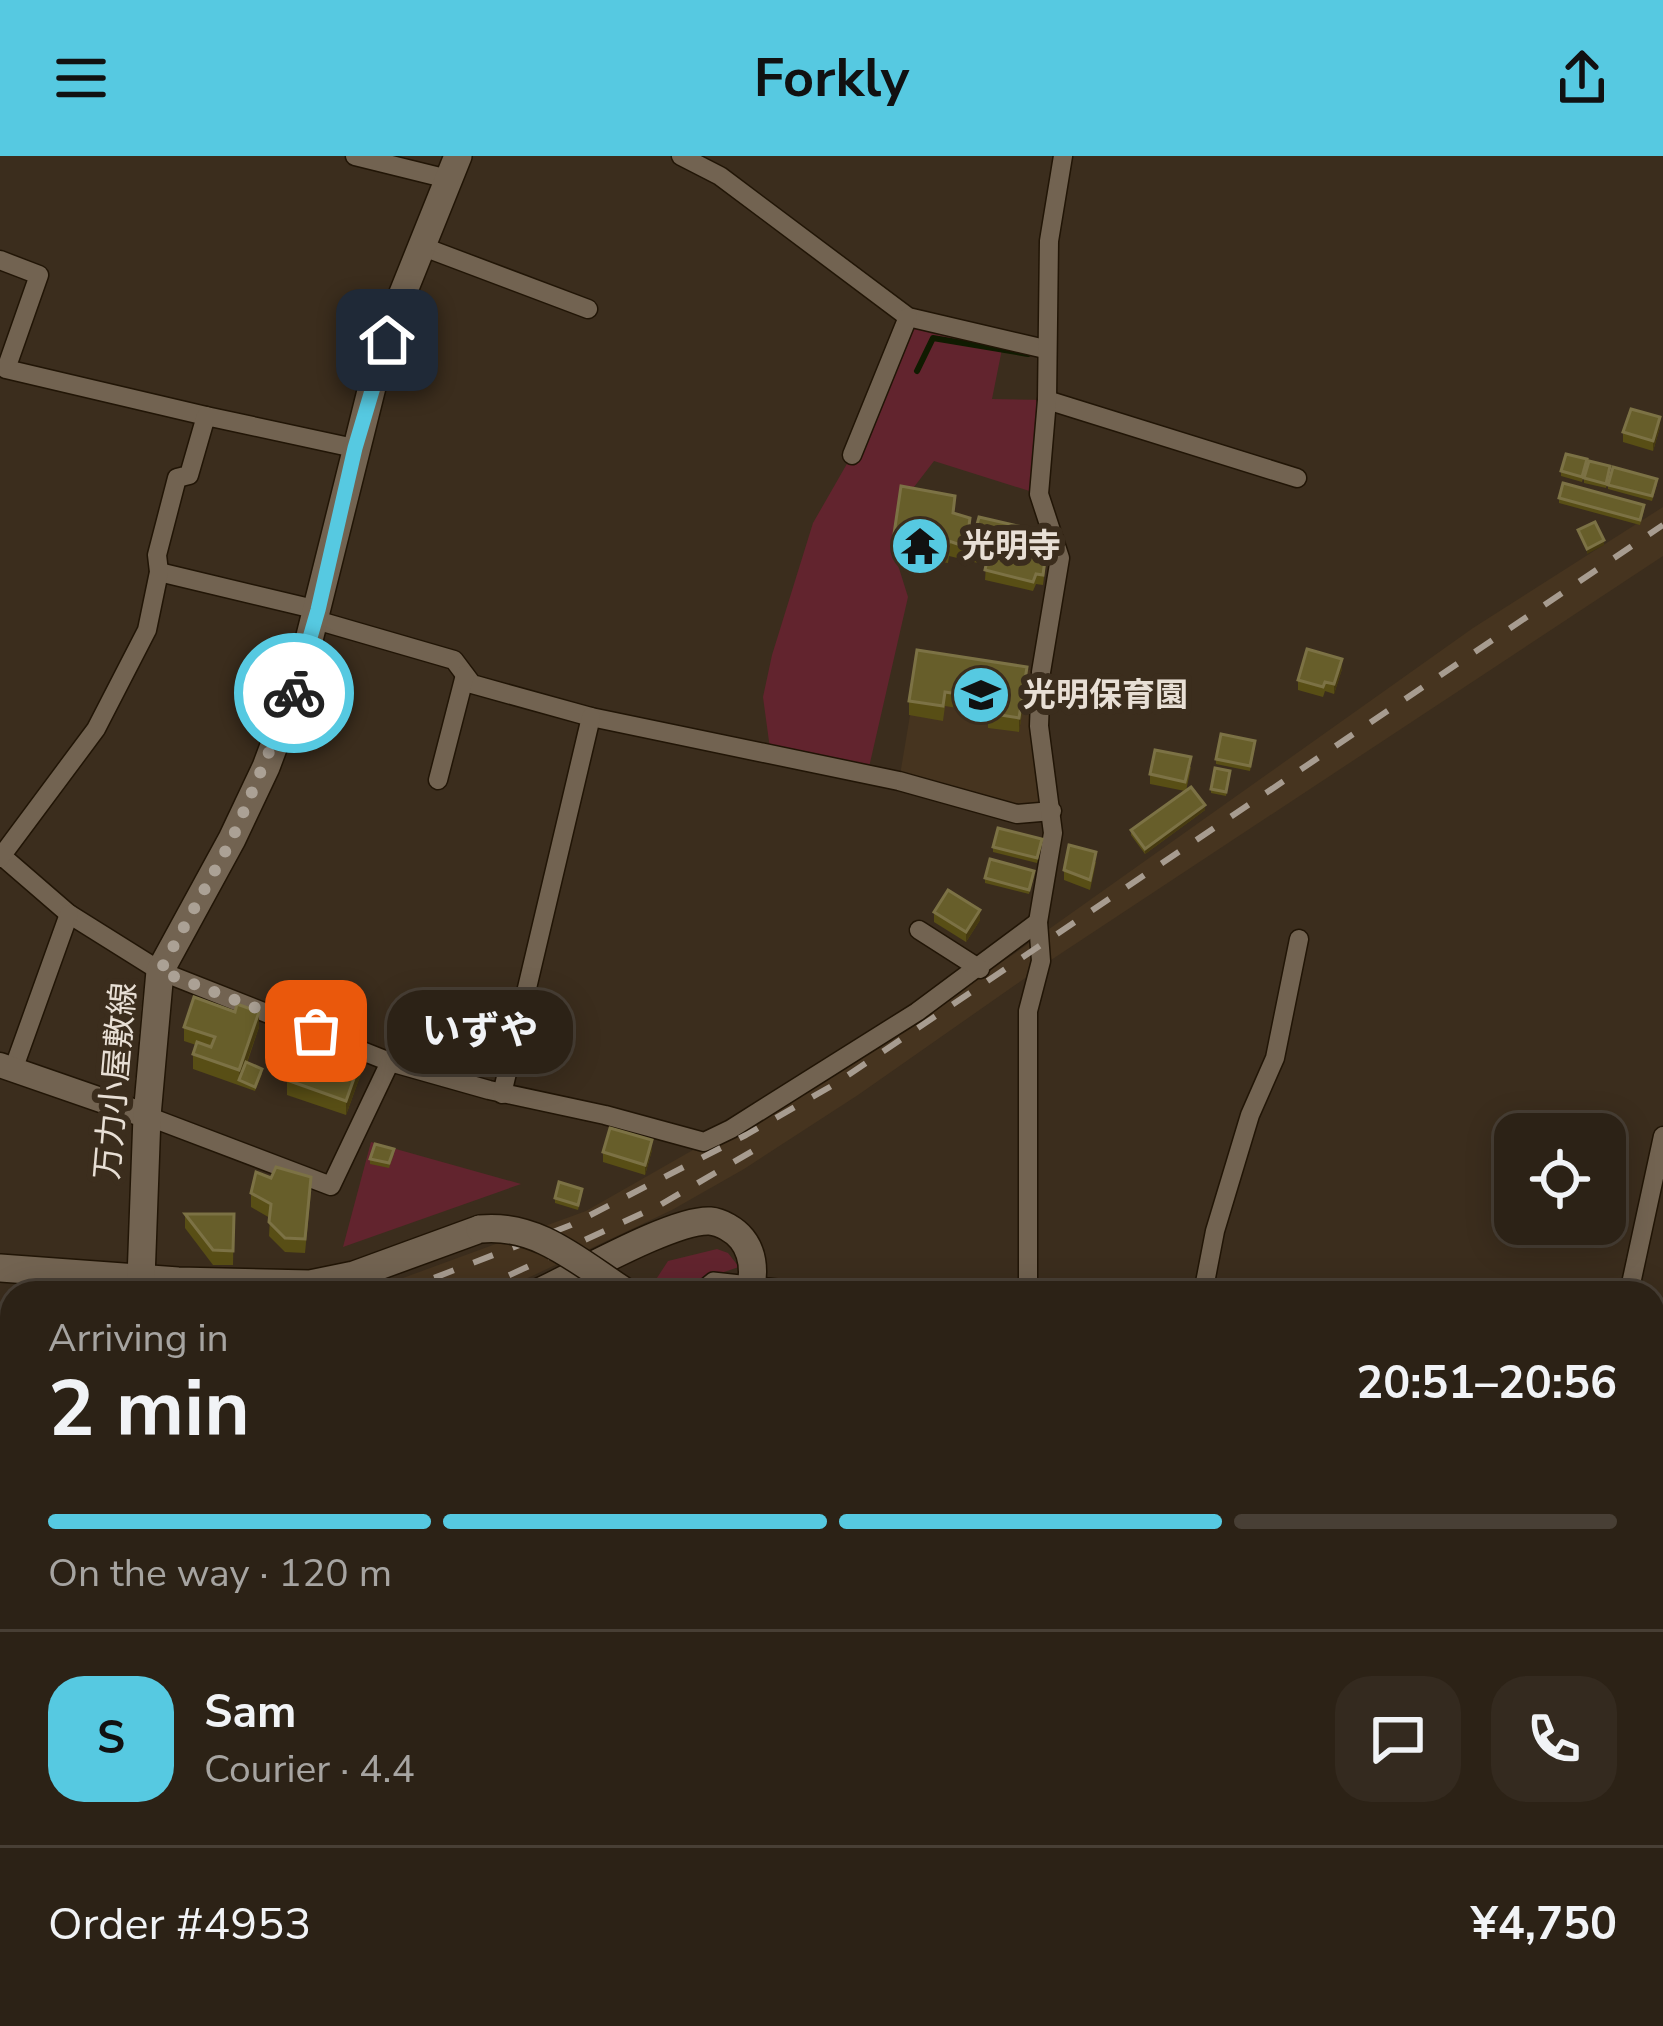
<!DOCTYPE html>
<html lang="en">
<head>
<meta charset="utf-8">
<style>
	body { margin:0; font-family:"Nunito Sans","Noto Sans JP",sans-serif; background:#342a1f; color:#f1f3f6; height:100vh; display:flex; flex-direction:column; font-size:45px; white-space:nowrap }
	* { box-sizing:border-box; margin:0 }
	p { font-size:39px; color:#a6a4a1 }
	.icon { flex:none; width:66px; height:66px; fill:none; stroke:currentColor; stroke-width:2; stroke-linecap:round; stroke-linejoin:round }
	.map { position:relative; flex:1; overflow:hidden }
	.drawer { position:absolute; left:0px; top:1125px; width:1665px; height:747px; display:flex; flex-direction:column; background:#2c2216; border-radius:36px 36px 0 0; box-shadow:0 6px 30px #0003,0 0 0 3px #483f35 }
	.drawer>* { flex:none }
	.buttons { position:absolute; left:1494px; top:957px; display:grid; gap:24px }
	.buttons a { display:grid; place-items:center; width:132px; height:132px; border-radius:24px; background:#2c2216; box-shadow:0 6px 30px #0003,0 0 0 3px #483f35; font-size:60px }
	.pin { position:absolute; display:grid; place-items:center; width:102px; height:102px; color:#fff; margin:-51px; border-radius:24px; box-shadow:0 6px 18px #0006 }
	.courier { position:absolute; display:grid; place-items:center; width:120px; height:120px; margin:-60px; border:9px solid #56c9e1; border-radius:50%; background:#fff; color:#222; box-shadow:0 3px 15px #0007 }
	.bubble { position:absolute; height:84px; border-radius:36px; background:#2c2216; box-shadow:0 6px 30px #0003,0 0 0 3px #483f35; font-size:39px; font-weight:700; line-height:84px; text-align:center }
	.summary em { font-style:normal; font-weight:700 }
	.summary div { display:flex; flex-direction:column-reverse }
	.summary { display:flex; align-items:center; justify-content:space-between; height:204px; padding:0 48px }
	h1 { font-size:78px; font-weight:700; line-height:90px }
	.bar { display:grid; grid-template-columns:repeat(4,1fr); gap:18px 12px; align-content:center; height:144px; padding:0 48px }
	.bar i { height:15px; border-radius:9px; background:#483f35 }
	.bar .selected { background:#56c9e1 }
	.bar p { grid-column:span 4 }
	.line { display:flex; align-items:center; gap:30px; padding:0 48px; border-top:3px solid #483f35 }
	.line div { flex:1 }
	.round { display:grid; place-items:center; flex:none; width:126px; height:126px; border-radius:36px; background:#342a1f }
	header { display:flex; justify-content:space-between; align-items:center; height:156px; padding:0 48px; background:#56c9e1; color:#111; font-size:54px; font-weight:700 }
	.map>svg:first-child { display:block }
</style>
</head>
<body>
<header><svg class="icon" aria-label="menu" viewBox="0 0 24 24"><path d="M4 6h16M4 12h16M4 18h16"/></svg>Forkly<svg class="icon" aria-label="share" viewBox="0 0 24 24"><path d="M12 15V3M7 8l5-5 5 5M5 13v7h14v-7"/></svg></header>
<div class="map">
<svg width="1663" height="1870" viewBox="0 0 1663 1870">
	<rect width="100%" height="100%" fill="#3b2d1d"/>
	<g fill="#46341f">
		<path d="M 1663,351 L 1663,400 L 1048,806 L 858,939 L 744,1013 L 672,1054 L 496,1137 L 362,1137 L 586,1055 L 844,908 L 1014,798 L 1473,472 Z"/>
		<path d="M 921,494 L 1041,516 L 1052,655 L 1017,658 L 899,625 Z"/>
		<path d="M 12,1223 L 12,1291 L 0,1293 L 0,1225 Z"/>
		<path d="M 195,1860 L 282,1860 L 318,1870 L 192,1870 Z"/>
		<path d="M 451,1860 L 841,1860 L 838,1870 L 448,1870 Z"/>
	</g>
	<g fill="#62242e">
		<path d="M 908,161 L 1004,183 L 992,243 L 1047,244 L 1039,338 L 934,305 L 914,331 L 898,409 L 908,441 L 867,620 L 771,600 L 763,541 L 772,499 L 813,367 L 852,299 Z"/>
		<path d="M 371,986 L 521,1028 L 343,1091 Z"/>
		<path d="M 717,1093 L 728,1097 L 739,1111 L 700,1124 L 695,1136 L 680,1137 L 655,1125 L 668,1105 Z"/>
	</g>
	<g fill="none" stroke-linecap="round" stroke-linejoin="round">
		<path stroke="#101b01" stroke-width="6" d="M 917,215 L 933,182 L 1028,198"/>
		<g stroke="#211506" stroke-width="18">
			<g id="pedestrian">
				<path d="M 702,1133 L 713,1124 L 786,1132 L 795,1137"/>
				<path d="M 1653,1203 L 1663,1205"/>
			</g>
		</g>
		<g stroke="#211506" stroke-width="21">
			<g id="minor">
				<path d="M 355,0 L 448,23"/>
				<path d="M 681,0 L 720,20 L 908,161 L 1045,193"/>
				<path d="M 421,90 L 588,153"/>
				<path d="M 0,104 L 39,119 L 6,213 L 206,260"/>
				<path d="M 1047,244 L 1297,322"/>
				<path d="M 852,299 L 908,161"/>
				<path d="M 159,416 L 318,454"/>
				<path d="M 316,464 L 454,504 L 472,528 L 591,561 L 899,625 L 1017,658 L 1052,655"/>
				<path d="M 438,624 L 465,519"/>
				<path d="M 2,700 L 69,758 L 160,815 L 390,906 L 489,934 L 605,959 L 704,986 L 731,973 L 917,856 L 1038,766"/>
				<path d="M 0,702 L 96,573 L 147,474 L 159,416 L 157,399 L 177,322 L 189,319 L 206,260 L 354,292"/>
				<path d="M 919,774 L 980,813"/>
				<path d="M 13,914 L 69,758"/>
				<path d="M 502,938 L 591,561"/>
				<path d="M 147,960 L 331,1030 L 390,906"/>
				<path d="M 1028,1137 L 1028,855 L 1041,805 L 1038,766 L 1053,677 L 1039,570 L 1041,516 L 1060,402 L 1039,338 L 1047,244 L 1049,85 L 1063,0"/>
				<path d="M 1203,1137 L 1215,1075 L 1250,959 L 1275,902 L 1299,783"/>
				<path d="M 1629,1137 L 1663,980"/>
				<path d="M 309,1860 L 351,1870"/>
				<path d="M 952,1860 L 995,1870"/>
				<path d="M 434,1870 L 437,1860"/>
				<path d="M 838,1870 L 841,1860"/>
			</g>
		</g>
		<g stroke="#211506" stroke-width="27">
			<path id="tertiary" d="M 0,909 L 147,960"/>
		</g>
		<g stroke="#211506" stroke-width="30">
			<g id="secondary">
				<path d="M 0,1112 L 178,1125 L 310,1128 L 354,1119 L 480,1073"/>
				<path d="M 141,1123 L 147,960 L 160,815 L 232,683 L 266,611 L 300,520 L 373,227 L 401,142 L 458,0"/>
				<path d="M 537,1137 C 575,1120 673,1063 710,1065 C 721,1066 735,1074 742,1083 C 754,1098 754,1119 750,1137"/>
				<path d="M 1653,1218 L 1663,1220"/>
				<path d="M 94,1870 L 97,1860"/>
			</g>
		</g>
		<use href="#pedestrian" stroke="#726351" stroke-width="15"/>
		<use href="#minor" stroke="#726351" stroke-width="18"/>
		<use href="#tertiary" stroke="#726351" stroke-width="24"/>
		<use href="#secondary" stroke="#726351" stroke-width="27"/>
		<g stroke="#a79c90" stroke-width="6" stroke-dasharray="21 21" stroke-linecap="butt">
			<path d="M 395,1137 L 571,1069 L 746,979 L 835,928 L 1663,369"/>
			<path d="M 471,1137 L 660,1049 L 768,986"/>
			<path d="M 0,1244 L 12,1242"/>
			<path d="M 0,1275 L 12,1272"/>
		</g>
		<g stroke="#211506" stroke-width="30" stroke-linecap="butt">
			<path id="secondary-bridge" d="M 480,1073 C 538,1067 580,1107 627,1137"/>
		</g>
		<use href="#secondary-bridge" stroke="#726351" stroke-width="27"/>
	</g>
	<g fill="#584e15">
		<path d="M 1660,271 L 1653,295 L 1623,286 L 1623,276 Z"/>
		<path d="M 1587,308 L 1582,326 L 1561,320 L 1561,315 Z"/>
		<path d="M 1610,315 L 1606,332 L 1584,327 L 1584,322 Z"/>
		<path d="M 1657,328 L 1652,345 L 1608,333 L 1608,329 Z"/>
		<path d="M 1559,342 L 1644,354 L 1640,369 L 1559,347 Z"/>
		<path d="M 955,357 L 970,375 L 1027,384 L 1047,398 L 1043,429 L 1036,428 L 1033,435 L 985,424 L 986,409 L 949,400 L 948,407 L 893,400 L 893,385 Z"/>
		<path d="M 917,494 L 1027,526 L 1019,576 L 988,572 L 988,557 L 945,550 L 943,565 L 909,559 L 909,545 Z"/>
		<path d="M 1342,513 L 1334,538 L 1325,535 L 1323,541 L 1298,534 L 1298,524 Z"/>
		<path d="M 1255,590 L 1250,615 L 1216,608 L 1216,603 Z"/>
		<path d="M 1191,611 L 1186,635 L 1205,654 L 1145,698 L 1131,679 L 1131,674 L 1185,635 L 1150,628 L 1150,618 Z"/>
		<path d="M 1230,620 L 1226,640 L 1211,637 L 1211,633 Z"/>
		<path d="M 1042,688 L 1037,707 L 993,696 L 993,691 Z"/>
		<path d="M 1096,706 L 1090,734 L 1064,724 L 1064,714 Z"/>
		<path d="M 1034,720 L 1029,738 L 985,727 L 985,722 Z"/>
		<path d="M 934,756 L 980,764 L 966,786 L 934,766 Z"/>
		<path d="M 184,871 L 259,871 L 247,907 L 262,918 L 255,935 L 193,913 L 193,898 L 196,889 L 184,885 Z"/>
		<path d="M 363,912 L 346,959 L 287,939 L 287,924 Z"/>
		<path d="M 652,994 L 645,1019 L 603,1006 L 603,996 Z"/>
		<path d="M 394,998 L 389,1012 L 370,1008 L 370,1003 Z"/>
		<path d="M 311,1035 L 305,1097 L 285,1096 L 269,1080 L 270,1062 L 251,1051 L 251,1037 Z"/>
		<path d="M 582,1038 L 578,1054 L 555,1047 L 555,1042 Z"/>
		<path d="M 185,1058 L 234,1058 L 233,1109 L 213,1109 L 185,1072 Z"/>
		<path d="M 12,1137 L 12,1202 L 0,1201 L 0,1151 L 5,1151 Z"/>
		<path d="M 493,1860 L 644,1860 L 641,1870 L 493,1870 Z"/>
		<path d="M 667,1860 L 788,1860 L 788,1862 L 818,1870 L 677,1870 L 667,1866 Z"/>
	</g>
	<g fill="#463a10">
		<path d="M 1660,261 L 1660,271 L 1653,295 L 1653,285 Z"/>
		<path d="M 1604,384 L 1604,389 L 1587,398 L 1587,393 Z"/>
		<path d="M 1342,503 L 1342,513 L 1334,538 L 1334,528 Z"/>
		<path d="M 1027,511 L 1027,526 L 1019,576 L 1019,562 Z"/>
		<path d="M 1205,649 L 1205,654 L 1145,698 L 1145,693 Z"/>
		<path d="M 980,754 L 980,764 L 966,786 L 966,776 Z"/>
		<path d="M 259,856 L 259,871 L 240,925 L 239,914 Z"/>
		<path d="M 363,897 L 363,912 L 346,959 L 346,945 Z"/>
		<path d="M 652,984 L 652,994 L 645,1019 L 645,1009 Z"/>
	</g>
	<g fill="#675e2a" stroke="#7c7245" stroke-width="3">
		<path d="M 1631,253 L 1660,261 L 1653,285 L 1623,276 Z"/>
		<path d="M 1566,298 L 1587,303 L 1582,321 L 1561,315 Z"/>
		<path d="M 1589,305 L 1610,310 L 1606,328 L 1584,322 Z"/>
		<path d="M 1613,311 L 1657,323 L 1652,340 L 1608,329 Z"/>
		<path d="M 1563,327 L 1644,349 L 1640,364 L 1559,342 Z"/>
		<path d="M 901,330 L 955,340 L 953,357 L 970,362 L 966,391 L 949,385 L 948,392 L 893,385 Z"/>
		<path d="M 979,361 L 1027,372 L 1026,383 L 1047,388 L 1043,419 L 1036,418 L 1033,426 L 985,414 L 988,400 L 966,395 L 969,375 L 975,376 Z"/>
		<path d="M 1595,366 L 1604,384 L 1587,393 L 1578,374 Z"/>
		<path d="M 1307,493 L 1342,503 L 1334,528 L 1325,526 L 1323,531 L 1298,524 Z"/>
		<path d="M 917,494 L 1027,511 L 1019,562 L 988,557 L 990,543 L 945,536 L 943,550 L 909,545 Z"/>
		<path d="M 1221,578 L 1255,585 L 1250,610 L 1216,603 Z"/>
		<path d="M 1155,594 L 1191,601 L 1185,626 L 1150,618 Z"/>
		<path d="M 1215,612 L 1230,615 L 1226,636 L 1211,633 Z"/>
		<path d="M 1191,631 L 1205,649 L 1145,693 L 1131,674 Z"/>
		<path d="M 998,672 L 1042,683 L 1037,702 L 993,691 Z"/>
		<path d="M 1069,689 L 1096,696 L 1090,724 L 1064,714 Z"/>
		<path d="M 990,703 L 1034,715 L 1029,734 L 985,722 Z"/>
		<path d="M 948,734 L 980,754 L 966,776 L 934,756 Z"/>
		<path d="M 194,841 L 235,856 L 237,848 L 259,856 L 239,914 L 193,898 L 197,886 L 211,891 L 215,881 L 184,871 Z"/>
		<path d="M 304,877 L 363,897 L 346,945 L 287,924 Z"/>
		<path d="M 246,906 L 262,913 L 255,931 L 239,924 Z"/>
		<path d="M 610,972 L 652,984 L 645,1009 L 603,996 Z"/>
		<path d="M 375,988 L 394,993 L 389,1007 L 370,1003 Z"/>
		<path d="M 276,1011 L 311,1021 L 305,1083 L 285,1082 L 269,1066 L 271,1048 L 251,1037 L 256,1016 L 271,1022 Z"/>
		<path d="M 559,1026 L 582,1033 L 578,1049 L 555,1042 Z"/>
		<path d="M 185,1058 L 234,1058 L 233,1095 L 213,1094 Z"/>
		<rect x="91" y="1133" width="15" height="4"/>
		<path d="M 10,1136 L 13,1137 L 12,1192 L 0,1192 L 0,1151 L 5,1151 Z"/>
		<path d="M 496,1860 L 640,1860 L 637,1870 L 527,1870 Z"/>
		<path d="M 687,1860 L 783,1860 L 818,1870 L 719,1870 L 705,1865 L 704,1870 L 686,1870 L 689,1861 Z"/>
	</g>
	<g fill="none" stroke-linecap="round" stroke-linejoin="round">
		<path stroke="#aba195" stroke-width="12" stroke-dasharray="0 21.6" d="M 294,537 L 232,683 L 160,815 L 316,875"/>
		<path stroke="#56c9e1" stroke-width="15" d="M 294,537 L 318,454 L 355,292 L 387,184"/>
	</g>
	<defs>
		<g id="temple-disc" transform="scale(3)"><circle r="9.5" fill="#56c9e1" stroke="#3b2d1d"/><path d="M0-6L5-2H3V0L6.5 2.5H4V6H1.5V3h-3V6H-4V2.5H-6.5L-3 0V-2H-5Z" fill="#111"/></g>
		<g id="school-disc" transform="scale(3)"><circle r="9.5" fill="#56c9e1" stroke="#3b2d1d"/><path d="M0-5L7-2L0 1L-7-2ZM-4 1L0 2.5L4 1V4Q0 6-4 4Z" fill="#111"/></g>
	</defs>
	<g fill-rule="evenodd">
		<use href="#temple-disc" x="920" y="390"/>
		<use href="#school-disc" x="981" y="539"/>
	</g>
	<g text-anchor="middle" dominant-baseline="central" stroke-width="12" stroke-linejoin="round" paint-order="stroke">
		<g font-size="33" font-weight="bold" fill="#e8dfd5" stroke="#3b2d1d" text-anchor="start">
			<text x="962" y="390">光明寺</text>
			<text x="1023" y="539">光明保育園</text>
		</g>
		<g font-size="33" fill="#e8dfd5" stroke="#3b2d1d">
			<text transform="translate(116 925) rotate(-85)">万力小屋敷線</text>
		</g>
	</g>
</svg>
<div class="buttons">
<a><svg class="icon" aria-label="locate" viewBox="0 0 24 24"><circle cx="12" cy="12" r="6"/><path d="M12 2v4M12 18v4M2 12h4M18 12h4"/></svg></a>
</div>
<div class="pin" style="left:316px;top:875px;background:#ea580c"><svg class="icon" aria-label="bag" viewBox="0 0 24 24"><path d="M5 8h14l-1 12H6zM9 8a3 3 0 0 1 6 0"/></svg></div>
<div class="pin" style="left:387px;top:184px;background:#1f2937"><svg class="icon" aria-label="home" viewBox="0 0 24 24"><path d="M3 11l9-7 9 7M6 9v11h12V9"/></svg></div>
<div class="courier" style="left:294px;top:537px"><svg class="icon" aria-label="bike" viewBox="0 0 24 24"><circle cx="6" cy="16" r="4"/><circle cx="18" cy="16" r="4"/><path d="M6 16l4-8h5l3 8M10 8l3 8H6M13 5h3"/></svg></div>
<div class="bubble" style="left:387px;top:834px;width:186px">いずや</div>
<section class="drawer">
<div class="summary"><div><h1>2 min</h1><p>Arriving in</p></div><em>20:51–20:56</em></div>
<div class="bar"><i class="selected"></i><i class="selected"></i><i class="selected"></i><i></i><p>On the way · 120 m</p></div>
<div class="line" style="height:216px"><b class="round" style="background:#56c9e1;color:#111">S</b><div><b>Sam</b><p>Courier · 4.4</p></div><a class="round"><svg class="icon" aria-label="chat" viewBox="0 0 24 24"><path d="M4 5h16v11H9l-5 4z"/></svg></a><a class="round"><svg class="icon" aria-label="phone" viewBox="0 0 24 24"><path d="M5 4h4l2 5-3 2q2 4 5 5l2-3 5 2v4C11 20 4 13 5 4z"/></svg></a></div>
<div class="line" style="height:156px"><div>Order #4953</div><b>¥4,750</b></div>
</section>
</div>
</body>
</html>
